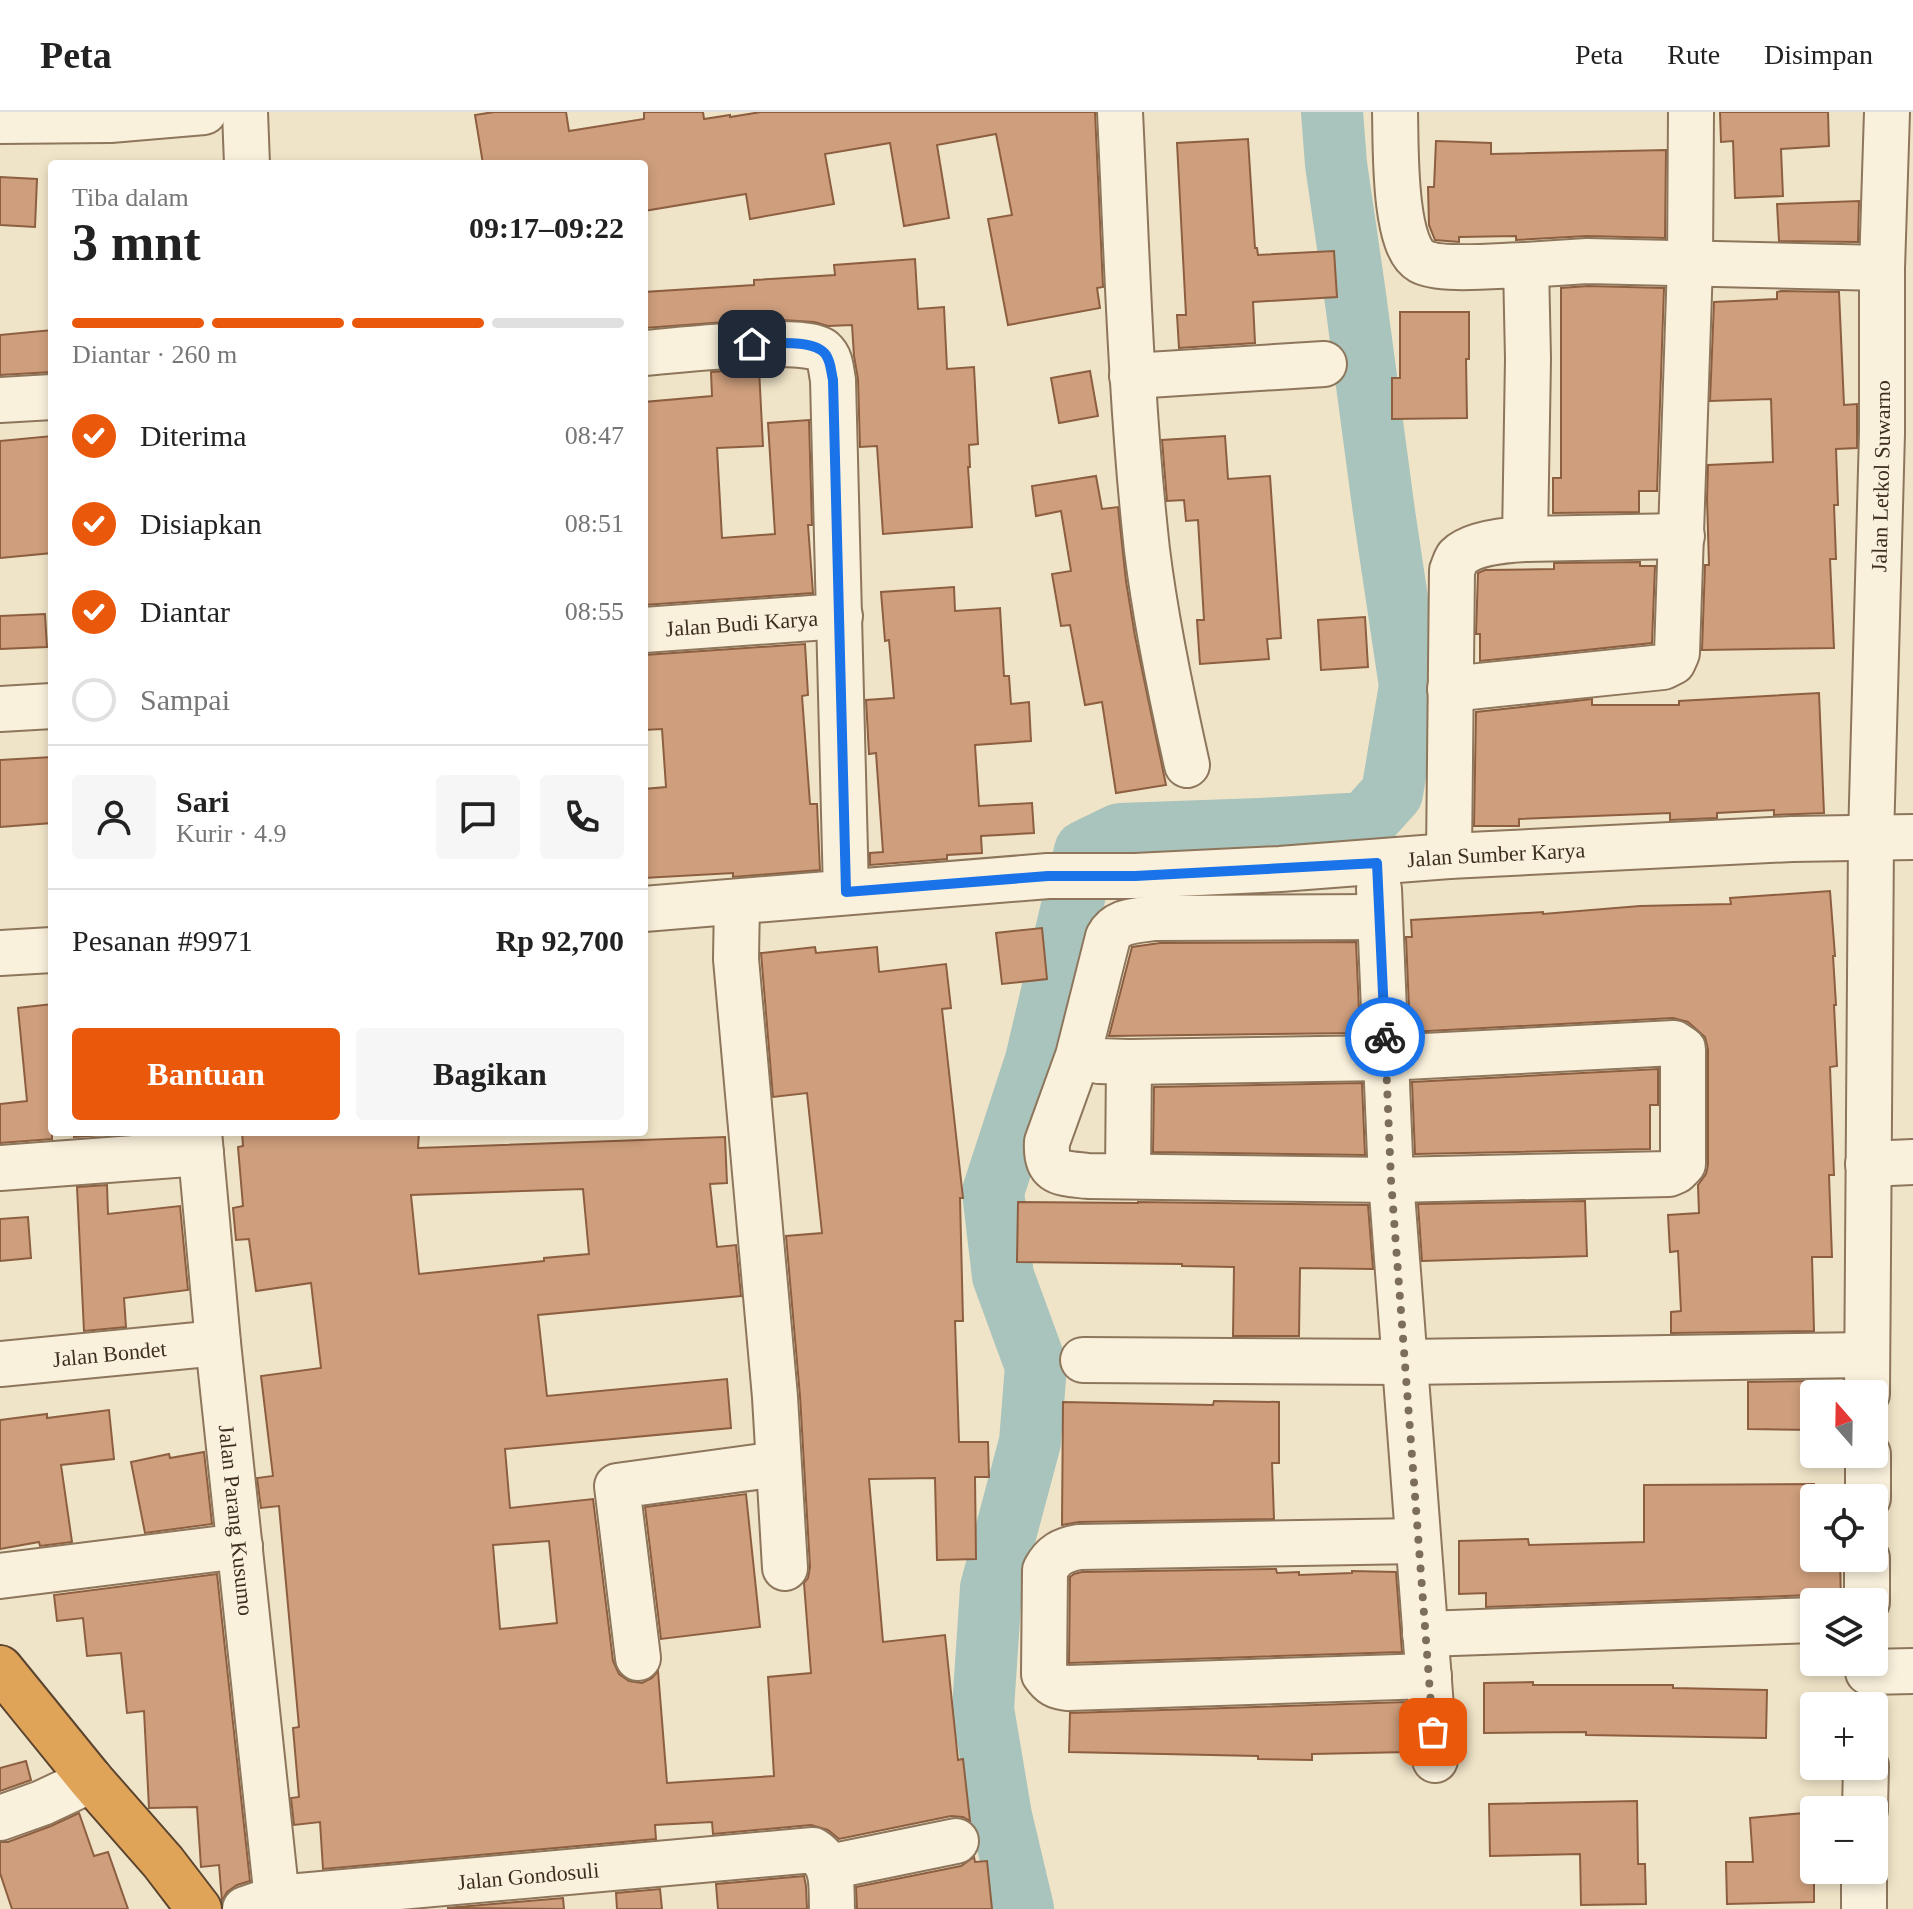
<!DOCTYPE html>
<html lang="id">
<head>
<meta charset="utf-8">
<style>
	body { margin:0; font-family:Georgia,serif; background:#f6f6f6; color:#222; height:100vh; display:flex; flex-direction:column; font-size:30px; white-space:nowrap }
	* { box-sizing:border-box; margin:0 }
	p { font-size:26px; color:#767676 }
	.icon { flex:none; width:44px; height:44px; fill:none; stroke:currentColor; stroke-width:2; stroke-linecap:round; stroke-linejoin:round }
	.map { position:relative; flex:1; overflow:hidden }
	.side { position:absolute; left:48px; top:48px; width:600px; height:976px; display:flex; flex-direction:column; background:#fff; border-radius:8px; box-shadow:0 4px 12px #0003 }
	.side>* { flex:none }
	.needle { width:52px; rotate:340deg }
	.controls { position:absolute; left:1800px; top:1268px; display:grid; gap:16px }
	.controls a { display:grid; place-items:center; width:88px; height:88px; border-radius:8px; background:#fff; box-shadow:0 4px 12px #0003; font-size:40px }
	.pin { position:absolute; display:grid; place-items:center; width:68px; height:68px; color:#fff; margin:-34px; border-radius:16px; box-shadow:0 4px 12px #0006 }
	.courier { position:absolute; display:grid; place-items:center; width:80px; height:80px; margin:-40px; border:6px solid #1a73e8; border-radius:50%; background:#fff; color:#222; box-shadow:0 2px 10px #0007 }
	.headline em { font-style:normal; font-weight:700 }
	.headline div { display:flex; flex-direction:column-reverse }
	.headline { display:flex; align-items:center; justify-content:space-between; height:136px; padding:0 24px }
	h1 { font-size:52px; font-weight:700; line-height:60px }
	.bar { display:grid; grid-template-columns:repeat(4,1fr); gap:12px 8px; align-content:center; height:96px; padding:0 24px }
	.bar i { height:10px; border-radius:6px; background:#e0e0e0 }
	.bar .selected { background:#ea580c }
	.bar p { grid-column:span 4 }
	.line { display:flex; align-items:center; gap:20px; padding:0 24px; border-top:2px solid #e0e0e0 }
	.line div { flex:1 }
	.round { display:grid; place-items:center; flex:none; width:84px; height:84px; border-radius:8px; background:#f6f6f6 }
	ol { padding:0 24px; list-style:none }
	li { display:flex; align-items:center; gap:24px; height:88px }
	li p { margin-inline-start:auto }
	li .icon { padding:8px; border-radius:50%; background:#ea580c; color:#fff; stroke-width:4 }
	li:last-child { color:#767676 }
	li i { width:44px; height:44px; border:4px solid #e0e0e0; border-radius:50% }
	.button { display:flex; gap:16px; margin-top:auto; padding:16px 24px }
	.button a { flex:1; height:92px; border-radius:8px; background:#ea580c; color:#fff; font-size:32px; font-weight:700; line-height:92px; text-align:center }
	.button a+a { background:#f6f6f6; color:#222 }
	header { display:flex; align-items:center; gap:48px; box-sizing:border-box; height:112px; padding:0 40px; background:#fff; border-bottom:2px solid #e0e0e0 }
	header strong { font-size:38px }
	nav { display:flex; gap:44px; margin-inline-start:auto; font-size:28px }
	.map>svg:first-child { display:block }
</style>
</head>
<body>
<header>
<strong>Peta</strong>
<nav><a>Peta</a><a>Rute</a><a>Disimpan</a></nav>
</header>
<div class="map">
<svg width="1913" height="1797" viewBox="0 0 1913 1797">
	<rect width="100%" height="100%" fill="#f0e4c8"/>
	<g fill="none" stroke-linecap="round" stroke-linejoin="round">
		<path stroke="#a9c4bc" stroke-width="62" d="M 1023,1797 L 1001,1704 L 983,1597 L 991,1476 L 1030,1330 L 1036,1254 L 1003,1164 L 993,1080 L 1036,948 L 1085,739 L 1120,722 L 1260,717 L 1365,711 L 1392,681 L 1410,574 L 1384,400 L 1355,183 L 1336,52 L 1332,0"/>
	</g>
	<g fill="#cf9f7d" stroke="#8d5f41" stroke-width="2" fill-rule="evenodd">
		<path d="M 494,0 L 566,0 L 569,19 L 644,7 L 644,0 L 703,0 L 704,7 L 730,3 L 730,5 L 761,0 L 1095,0 L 1103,175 L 1097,176 L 1100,196 L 1008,213 L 988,107 L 1012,103 L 996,22 L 937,33 L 949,106 L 904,114 L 890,31 L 825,42 L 834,92 L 750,107 L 746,82 L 644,99 L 644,52 L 483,52 L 475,3 Z"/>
		<path d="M 1720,0 L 1828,0 L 1829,34 L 1781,37 L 1783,84 L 1735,86 L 1733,29 L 1721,30 Z"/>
		<path d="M 1248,27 L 1255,136 L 1257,136 L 1258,143 L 1334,139 L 1337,185 L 1253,190 L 1255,231 L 1179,236 L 1177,203 L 1186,203 L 1177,31 Z"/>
		<path d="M 1436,29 L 1491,31 L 1491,42 L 1666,38 L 1665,126 L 1587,124 L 1516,128 L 1516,124 L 1459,125 L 1459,130 L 1435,128 L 1429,113 L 1428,75 L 1434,75 Z"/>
		<path d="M 0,65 L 37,67 L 35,115 L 0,113 Z"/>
		<path d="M 1859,89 L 1858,130 L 1779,129 L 1777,92 Z"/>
		<path d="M 915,147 L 918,197 L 944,195 L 947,257 L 974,255 L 978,332 L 969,333 L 970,355 L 968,355 L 972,415 L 883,422 L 877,334 L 860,335 L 858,267 L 854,244 L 852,213 L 828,214 L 814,210 L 766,207 L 644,216 L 644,180 L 754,173 L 754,168 L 835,163 L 834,153 Z"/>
		<path d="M 1588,174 L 1664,176 L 1657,379 L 1639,379 L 1639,400 L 1553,401 L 1553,366 L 1561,366 L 1561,176 Z"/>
		<path d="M 1781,179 L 1839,180 L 1844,293 L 1857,292 L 1857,336 L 1836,337 L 1838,393 L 1834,393 L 1836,447 L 1830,447 L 1834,536 L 1702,538 L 1705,453 L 1709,453 L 1707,387 L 1708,353 L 1773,350 L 1771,287 L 1710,289 L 1714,190 L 1777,187 L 1777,180 Z"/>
		<path d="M 1400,200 L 1469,200 L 1469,247 L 1466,247 L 1467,306 L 1392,307 L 1392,266 L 1400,266 Z"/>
		<path d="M 52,218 L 52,260 L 0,263 L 0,223 Z"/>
		<path d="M 759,257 L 763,334 L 717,336 L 722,426 L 775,422 L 768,311 L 809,308 L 812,413 L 808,413 L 813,481 L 644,493 L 644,290 L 712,284 L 711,260 Z"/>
		<path d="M 1090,259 L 1098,304 L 1059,311 L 1051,266 Z"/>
		<path d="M 52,324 L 52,441 L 0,446 L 0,329 Z"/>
		<path d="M 1225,324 L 1228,367 L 1270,364 L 1281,526 L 1267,527 L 1269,547 L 1200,552 L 1197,508 L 1204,508 L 1198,408 L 1186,409 L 1184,388 L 1167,389 L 1162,328 Z"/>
		<path d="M 1096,364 L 1102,397 L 1118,395 L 1126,469 L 1135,524 L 1166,673 L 1116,681 L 1102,590 L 1085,593 L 1070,513 L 1061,514 L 1052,462 L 1071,459 L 1061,399 L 1036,404 L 1032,374 Z"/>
		<path d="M 1640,450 L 1640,454 L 1655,454 L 1652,531 L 1480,549 L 1480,522 L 1476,522 L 1478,461 L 1485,458 L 1554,457 L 1554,451 Z"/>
		<path d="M 954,475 L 955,499 L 1000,496 L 1004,564 L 1009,564 L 1011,592 L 1029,590 L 1031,629 L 975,633 L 979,694 L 1032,691 L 1034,721 L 981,724 L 982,741 L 947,743 L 947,747 L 870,753 L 870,741 L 883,740 L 876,641 L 869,642 L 866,588 L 894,586 L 889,528 L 885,529 L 881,480 Z"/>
		<path d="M 45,502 L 47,535 L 0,537 L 0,504 Z"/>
		<path d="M 1365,505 L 1368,555 L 1321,558 L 1318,508 Z"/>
		<path d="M 805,532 L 808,583 L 802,584 L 810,692 L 817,692 L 820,758 L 733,765 L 733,761 L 644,766 L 644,677 L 666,675 L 662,617 L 644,618 L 644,543 Z"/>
		<path d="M 1819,581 L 1824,701 L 1774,703 L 1774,698 L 1717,701 L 1717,706 L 1670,708 L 1670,701 L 1519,707 L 1519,714 L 1474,714 L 1476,600 L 1592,587 L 1592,593 L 1679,593 L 1679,589 Z"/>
		<path d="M 52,645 L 52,711 L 0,715 L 0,648 Z"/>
		<path d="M 1830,779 L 1835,844 L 1833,844 L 1836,893 L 1834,893 L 1837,954 L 1830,955 L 1834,1063 L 1829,1063 L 1832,1145 L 1812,1145 L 1814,1219 L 1671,1221 L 1671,1200 L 1681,1199 L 1678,1139 L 1670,1140 L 1668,1103 L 1699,1101 L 1698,1073 L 1706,1062 L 1708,1053 L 1708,937 L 1705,925 L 1688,910 L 1673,906 L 1410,920 L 1406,825 L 1412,825 L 1411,808 L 1543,800 L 1543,802 L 1640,794 L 1731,792 L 1730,786 Z"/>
		<path d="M 1042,816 L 1047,867 L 1002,872 L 996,821 Z"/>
		<path d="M 1356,830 L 1360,921 L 1109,924 L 1132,835 L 1160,831 Z"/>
		<path d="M 815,835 L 816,841 L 877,835 L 879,860 L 946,852 L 951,896 L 942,897 L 963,1086 L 960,1086 L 963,1209 L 955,1209 L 959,1330 L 988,1330 L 989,1365 L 975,1365 L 976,1447 L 937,1448 L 935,1366 L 869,1367 L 883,1530 L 945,1523 L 958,1648 L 963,1647 L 970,1709 L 963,1705 L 951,1704 L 839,1727 L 828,1718 L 811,1713 L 713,1722 L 712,1710 L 655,1713 L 656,1727 L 323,1757 L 320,1710 L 294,1713 L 291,1686 L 299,1685 L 293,1616 L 299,1615 L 279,1394 L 261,1396 L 257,1366 L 273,1364 L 261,1264 L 321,1256 L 311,1171 L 256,1179 L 249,1127 L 236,1128 L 233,1096 L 243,1094 L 238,1035 L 243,1034 L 242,1020 L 419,1020 L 418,1036 L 725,1025 L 727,1071 L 710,1072 L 717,1135 L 736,1133 L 741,1184 L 538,1203 L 547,1284 L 727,1267 L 731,1316 L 505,1337 L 510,1396 L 593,1387 L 613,1549 L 619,1562 L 629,1569 L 642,1571 L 652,1566 L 658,1559 L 667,1671 L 774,1664 L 768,1565 L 811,1561 L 804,1471 L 808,1466 L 810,1455 L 800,1284 L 786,1124 L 822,1121 L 807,981 L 773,985 L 761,841 ZM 583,1077 L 589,1142 L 544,1146 L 544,1149 L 419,1162 L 411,1083 ZM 549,1429 L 557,1511 L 500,1517 L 493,1433 Z"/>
		<path d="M 52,892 L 52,1027 L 0,1031 L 0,992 L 27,989 L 18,896 Z"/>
		<path d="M 1658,957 L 1658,993 L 1650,993 L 1650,1037 L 1415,1042 L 1412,970 Z"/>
		<path d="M 1362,971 L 1365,1043 L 1153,1040 L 1154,975 Z"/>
		<path d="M 74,1020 L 104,1020 L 104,1023 L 74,1025 Z"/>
		<path d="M 107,1073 L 108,1102 L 180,1094 L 188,1178 L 124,1186 L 126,1215 L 84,1219 L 77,1075 Z"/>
		<path d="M 1585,1089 L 1587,1144 L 1422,1149 L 1418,1092 Z"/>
		<path d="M 1018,1090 L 1138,1091 L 1138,1090 L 1368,1093 L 1373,1157 L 1300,1156 L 1299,1224 L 1233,1224 L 1234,1155 L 1182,1154 L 1182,1152 L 1017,1150 Z"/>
		<path d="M 28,1105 L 31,1146 L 0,1149 L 0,1107 Z"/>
		<path d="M 1815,1269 L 1814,1318 L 1748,1317 L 1748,1270 Z"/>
		<path d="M 1214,1289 L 1279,1290 L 1279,1351 L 1272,1351 L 1274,1407 L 1079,1410 L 1062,1413 L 1063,1290 L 1213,1293 Z"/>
		<path d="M 109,1298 L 114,1347 L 61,1353 L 72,1430 L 40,1434 L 39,1430 L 0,1437 L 0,1308 L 47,1302 L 47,1306 Z"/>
		<path d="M 204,1340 L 212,1412 L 145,1421 L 131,1350 L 169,1342 L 170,1346 Z"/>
		<path d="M 1814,1372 L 1814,1446 L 1840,1446 L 1841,1490 L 1830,1490 L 1825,1486 L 1813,1483 L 1486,1495 L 1486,1481 L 1459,1482 L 1459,1429 L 1528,1427 L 1529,1433 L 1644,1430 L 1644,1373 Z"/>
		<path d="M 746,1382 L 760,1515 L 661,1527 L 645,1395 Z"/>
		<path d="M 1276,1457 L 1277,1461 L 1299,1460 L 1299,1463 L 1352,1461 L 1352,1459 L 1396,1460 L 1402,1540 L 1069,1551 L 1070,1465 L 1074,1462 L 1082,1460 Z"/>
		<path d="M 217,1462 L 250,1769 L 237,1773 L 227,1780 L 222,1789 L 219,1753 L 201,1755 L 197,1695 L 149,1696 L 144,1599 L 127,1601 L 121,1541 L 87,1544 L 83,1506 L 57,1509 L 54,1483 Z"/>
		<path d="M 1533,1570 L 1533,1573 L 1673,1573 L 1673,1576 L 1767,1578 L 1766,1626 L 1586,1623 L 1586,1620 L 1484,1621 L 1484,1571 Z"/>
		<path d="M 1406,1590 L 1409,1640 L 1312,1642 L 1312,1648 L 1258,1647 L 1258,1644 L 1069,1640 L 1070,1601 Z"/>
		<path d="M 26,1649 L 31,1668 L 0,1679 L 0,1656 Z"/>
		<path d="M 1637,1689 L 1638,1752 L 1645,1752 L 1646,1792 L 1581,1793 L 1580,1742 L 1490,1744 L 1489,1692 Z"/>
		<path d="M 1814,1700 L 1814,1790 L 1727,1792 L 1726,1750 L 1753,1750 L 1750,1706 Z"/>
		<path d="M 79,1701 L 94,1744 L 108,1740 L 128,1797 L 12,1797 L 0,1761 L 0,1730 L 8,1730 L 51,1714 Z"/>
		<path d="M 974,1745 L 975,1750 L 987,1749 L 992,1797 L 857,1797 L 856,1775 L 961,1754 Z"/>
		<path d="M 804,1764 L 806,1774 L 807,1797 L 718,1797 L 716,1772 Z"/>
		<path d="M 660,1777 L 662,1797 L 617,1797 L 616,1781 Z"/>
		<path d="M 563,1786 L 564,1797 L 447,1796 Z"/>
	</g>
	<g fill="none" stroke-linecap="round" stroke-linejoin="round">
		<g stroke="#8d765c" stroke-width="48">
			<g id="minor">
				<path d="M 245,0 L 247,52"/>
				<path d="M 1120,0 C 1127,146 1131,293 1147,438 C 1156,511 1171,582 1187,653"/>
				<path d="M 1395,0 C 1396,30 1393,134 1421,149 C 1440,160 1502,153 1526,153"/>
				<path d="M 0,9 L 110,8 L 204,0"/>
				<path d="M 644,241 C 674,239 804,223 823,239 C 831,246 831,258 833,268 L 846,780"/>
				<path d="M 1132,264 L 1324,252"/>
				<path d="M 0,288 L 52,285"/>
				<path d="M 1525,427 L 1682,424"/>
				<path id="s1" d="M 644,518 L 840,504"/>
				<path d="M 1450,577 L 1663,555 L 1673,550 L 1677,541 L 1690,152 L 1691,0"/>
				<path d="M 0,597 L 52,594"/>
				<path d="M 1449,744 L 1452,458 C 1454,454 1455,449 1458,445 C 1472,431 1506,428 1525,427 L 1528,247 L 1526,153 L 1587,149 L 1882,156"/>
				<path d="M 1379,777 L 1391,1068 L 1435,1648"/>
				<path d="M 737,790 L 736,847 L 775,1285 L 785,1456"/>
				<path id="s2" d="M 644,797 L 1048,764 L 1135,764 L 1280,757 L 1449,744 L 1792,727 L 1913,725"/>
				<path d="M 0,841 L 52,838"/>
				<path d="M 1078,944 L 1047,1030 C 1045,1063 1061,1061 1088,1064 L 1391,1068 L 1669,1062 L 1676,1059 L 1683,1052 L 1683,937 L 1674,931 L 1386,946 L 1129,950 L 1099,949 L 1078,944 L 1108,825 C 1117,808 1135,809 1153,806 L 1379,805"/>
				<path id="s3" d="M 199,1020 L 218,1231 L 278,1797"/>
				<path d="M 1868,1052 L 1913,1050"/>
				<path d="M 0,1056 L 201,1041"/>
				<path d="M 1128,1064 L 1129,950"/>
				<path d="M 1083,1248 L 1405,1250 L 1867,1243"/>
				<path id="s4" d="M 0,1252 L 218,1231"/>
				<path id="s5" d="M 1867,1282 L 1871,727 L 1882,321 L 1882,156 L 1887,0"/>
				<path d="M 1868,1342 L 1868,1386"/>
				<path d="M 1418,1429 L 1079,1435 C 1062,1438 1053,1443 1045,1458 L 1044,1562 C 1051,1572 1056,1575 1068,1576 L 1429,1564"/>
				<path d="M 0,1464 L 240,1434"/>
				<path d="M 1867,1490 L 1867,1446"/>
				<path d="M 1425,1522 L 1814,1508"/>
				<path d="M 638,1546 L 617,1374 L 778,1352"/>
				<path d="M 1868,1560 L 1913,1559"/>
				<path d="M 1865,1698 L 1866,1654"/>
				<path d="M 0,1706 L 42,1691 L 91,1668"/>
				<path d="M 829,1755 L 956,1729"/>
				<path id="s6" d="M 245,1797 L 277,1786 L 813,1738 C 835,1752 831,1774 832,1797"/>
				<path d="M 1864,1797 L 1864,1758"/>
			</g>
		</g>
		<g stroke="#5b4430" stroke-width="48">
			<path id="highway" d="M 0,1556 L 91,1668 L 163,1750 L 199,1797"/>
		</g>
		<use href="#minor" stroke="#faf1dc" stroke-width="44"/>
		<use href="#highway" stroke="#e0a458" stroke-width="44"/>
	</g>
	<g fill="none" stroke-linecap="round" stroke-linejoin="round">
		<path stroke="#7c6e5b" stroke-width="8" stroke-dasharray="0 14.4" d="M 1385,925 L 1391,1068 L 1433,1620"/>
		<path stroke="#1a73e8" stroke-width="10" d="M 752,232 C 770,232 815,226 826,243 C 831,250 831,260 833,268 L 846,780 L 1048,764 L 1135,764 L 1377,751 L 1385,925"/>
	</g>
	<g text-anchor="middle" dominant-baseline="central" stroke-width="8" stroke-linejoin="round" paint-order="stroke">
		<g font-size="22" fill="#3d2e20" stroke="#f7eed8">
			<text stroke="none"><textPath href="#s5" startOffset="918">Jalan Letkol Suwarno</textPath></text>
			<text stroke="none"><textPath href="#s1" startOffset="98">Jalan Budi Karya</textPath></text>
			<text stroke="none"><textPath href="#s2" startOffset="854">Jalan Sumber Karya</textPath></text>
			<text stroke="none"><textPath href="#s4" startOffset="110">Jalan Bondet</textPath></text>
			<text stroke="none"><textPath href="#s3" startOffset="390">Jalan Parang Kusumo</textPath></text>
			<text stroke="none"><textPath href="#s6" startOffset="286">Jalan Gondosuli</textPath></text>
		</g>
	</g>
</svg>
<div class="controls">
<a><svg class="needle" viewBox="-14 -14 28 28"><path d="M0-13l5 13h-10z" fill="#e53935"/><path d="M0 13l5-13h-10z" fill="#767676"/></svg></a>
<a><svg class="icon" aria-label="locate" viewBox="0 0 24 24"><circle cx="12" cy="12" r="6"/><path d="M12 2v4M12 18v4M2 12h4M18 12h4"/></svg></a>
<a><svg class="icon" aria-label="layers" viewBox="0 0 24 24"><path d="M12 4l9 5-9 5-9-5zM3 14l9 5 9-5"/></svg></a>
<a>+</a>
<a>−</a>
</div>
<div class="pin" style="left:1433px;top:1620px;background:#ea580c"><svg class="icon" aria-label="bag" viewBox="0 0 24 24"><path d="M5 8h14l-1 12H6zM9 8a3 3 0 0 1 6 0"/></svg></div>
<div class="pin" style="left:752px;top:232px;background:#1f2937"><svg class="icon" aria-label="home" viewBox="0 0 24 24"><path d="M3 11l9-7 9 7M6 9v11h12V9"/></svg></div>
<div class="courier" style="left:1385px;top:925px"><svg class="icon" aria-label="bike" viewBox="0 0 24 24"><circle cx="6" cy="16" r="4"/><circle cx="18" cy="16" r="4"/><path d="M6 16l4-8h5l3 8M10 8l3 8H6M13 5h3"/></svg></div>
<section class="side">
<div class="headline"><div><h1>3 mnt</h1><p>Tiba dalam</p></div><em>09:17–09:22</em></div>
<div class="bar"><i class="selected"></i><i class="selected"></i><i class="selected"></i><i></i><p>Diantar · 260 m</p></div>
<ol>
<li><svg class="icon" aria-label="check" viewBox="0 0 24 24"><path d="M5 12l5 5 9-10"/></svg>Diterima<p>08:47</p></li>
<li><svg class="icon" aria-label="check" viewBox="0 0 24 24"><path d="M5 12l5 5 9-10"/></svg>Disiapkan<p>08:51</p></li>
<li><svg class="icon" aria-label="check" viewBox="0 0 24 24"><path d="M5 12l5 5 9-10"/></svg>Diantar<p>08:55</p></li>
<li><i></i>Sampai</li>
</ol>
<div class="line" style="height:144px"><a class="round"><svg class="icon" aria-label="person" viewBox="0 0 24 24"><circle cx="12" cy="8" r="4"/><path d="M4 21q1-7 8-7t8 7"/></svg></a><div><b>Sari</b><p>Kurir · 4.9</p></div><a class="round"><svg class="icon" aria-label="chat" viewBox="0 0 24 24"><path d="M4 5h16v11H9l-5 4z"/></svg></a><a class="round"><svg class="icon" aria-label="phone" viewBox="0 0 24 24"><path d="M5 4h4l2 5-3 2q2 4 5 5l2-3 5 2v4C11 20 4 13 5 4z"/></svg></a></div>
<div class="line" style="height:104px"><div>Pesanan #9971</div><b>Rp 92,700</b></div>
<div class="button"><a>Bantuan</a><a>Bagikan</a></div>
</section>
</div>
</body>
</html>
